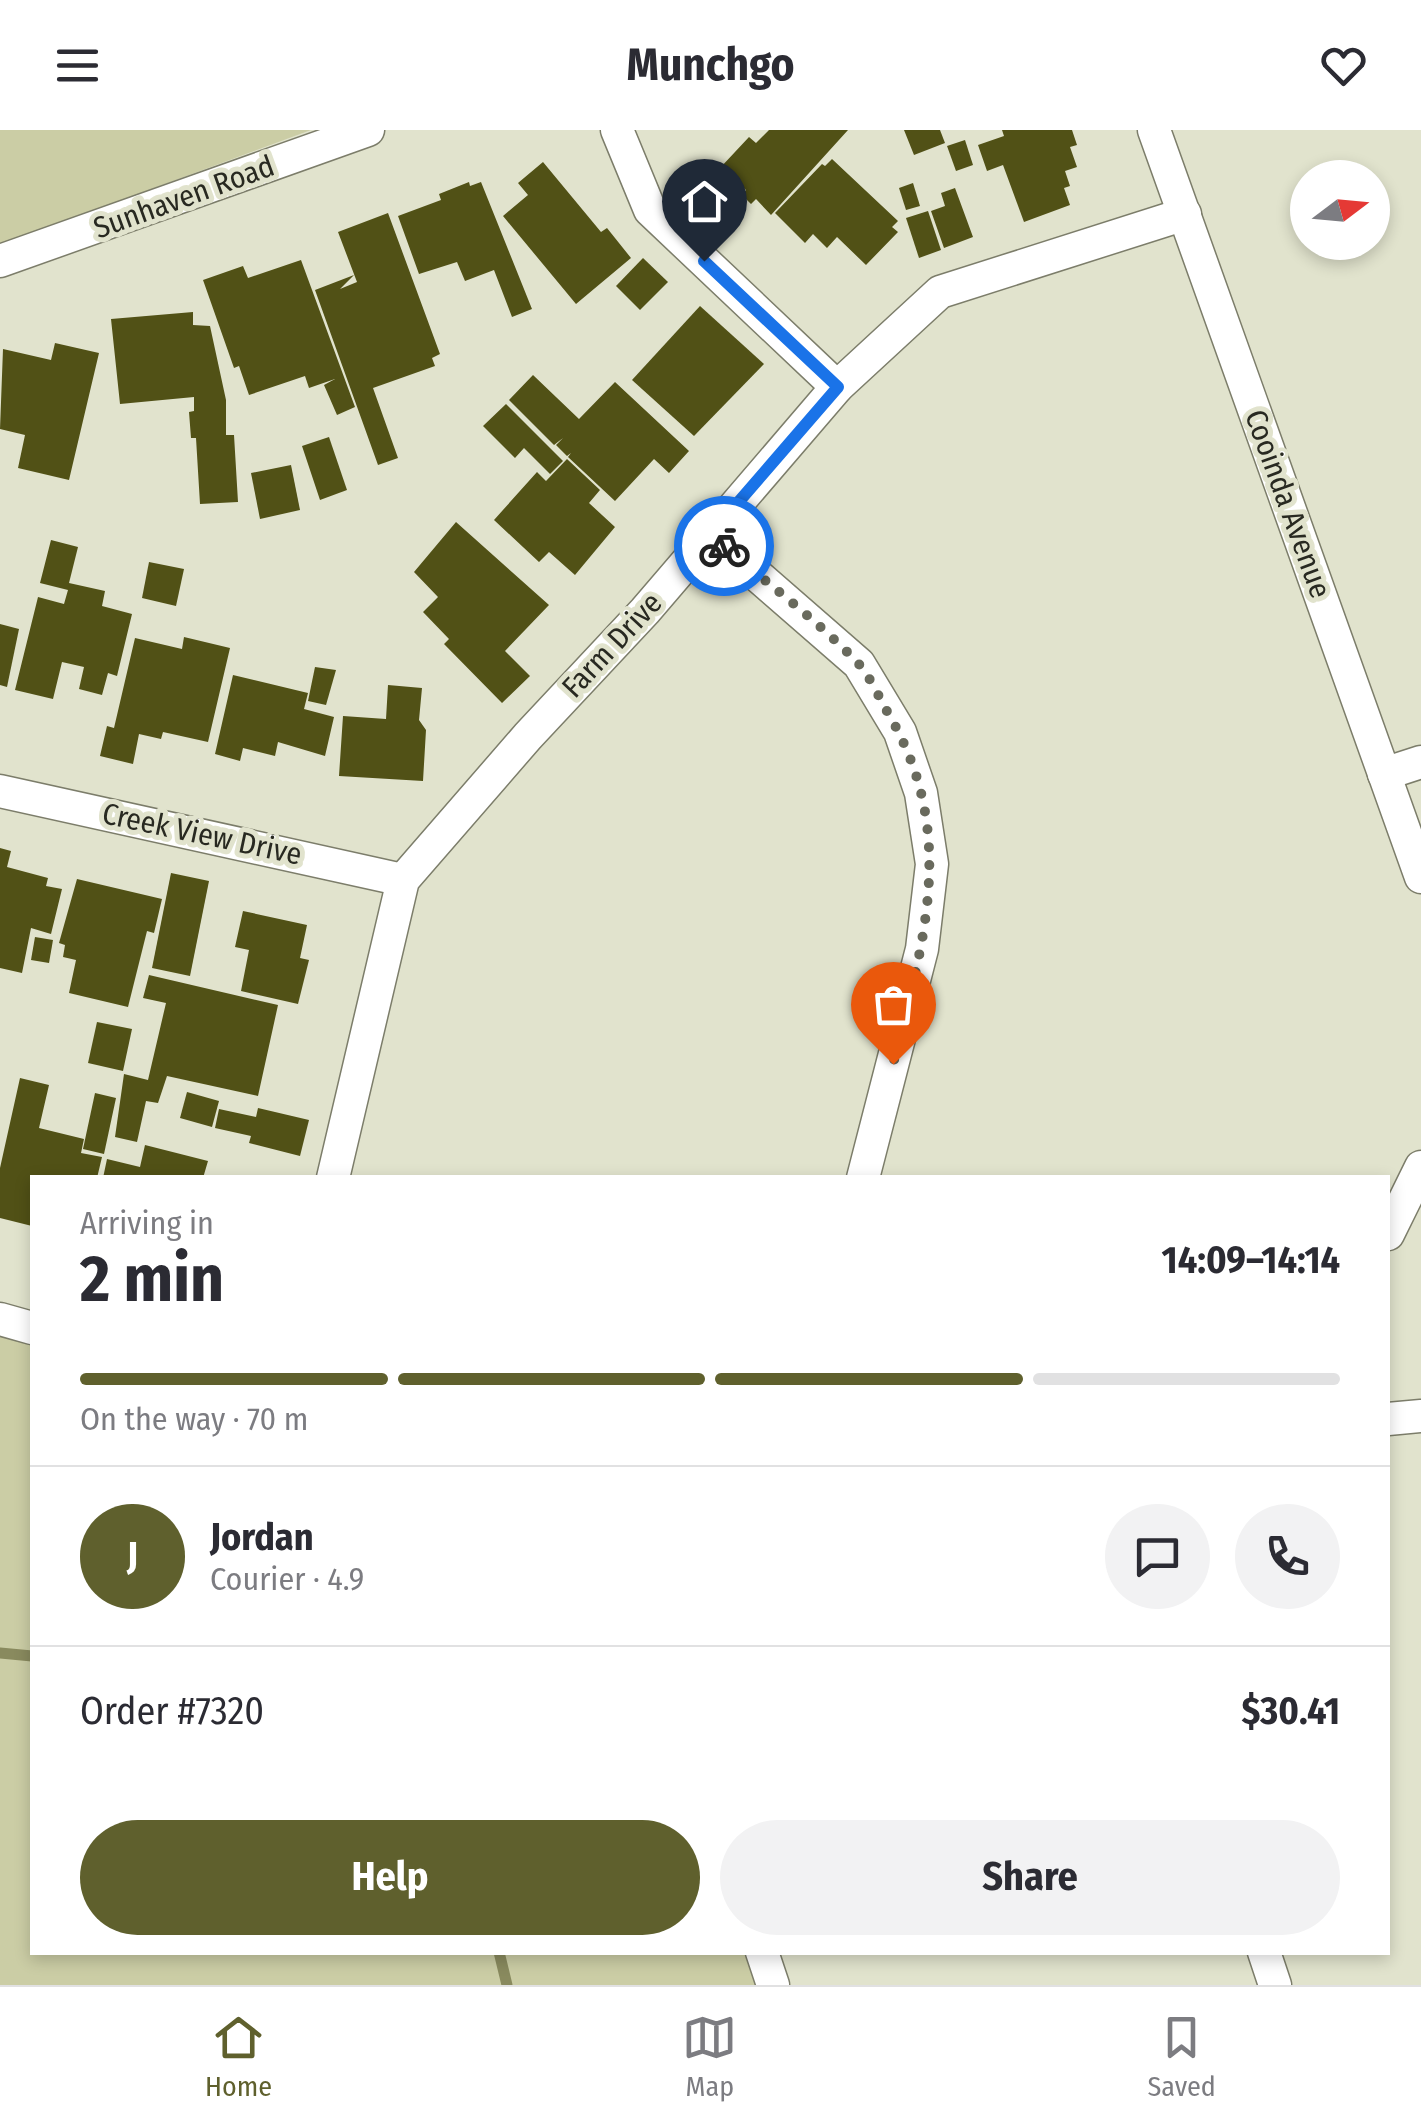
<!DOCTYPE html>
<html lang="en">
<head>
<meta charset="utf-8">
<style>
	body { margin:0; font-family:"Fira Sans Condensed",sans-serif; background:#f2f2f3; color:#2b2b33; height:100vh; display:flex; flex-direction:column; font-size:38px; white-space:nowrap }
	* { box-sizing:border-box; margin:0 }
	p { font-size:32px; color:#7c7c81 }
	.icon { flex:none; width:55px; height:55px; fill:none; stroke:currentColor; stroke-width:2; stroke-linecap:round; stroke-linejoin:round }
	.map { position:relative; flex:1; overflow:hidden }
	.details { position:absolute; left:30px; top:1045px; width:1360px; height:780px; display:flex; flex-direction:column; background:#fff; border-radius:0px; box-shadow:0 5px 15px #0003 }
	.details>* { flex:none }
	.needle { width:65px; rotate:74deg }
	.tools { position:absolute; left:1290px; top:30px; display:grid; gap:20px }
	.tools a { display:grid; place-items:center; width:100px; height:100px; border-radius:50%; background:#fff; box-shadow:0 5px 15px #0003; font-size:50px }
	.pin { position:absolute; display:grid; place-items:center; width:85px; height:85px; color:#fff; margin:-102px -42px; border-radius:50% 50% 50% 0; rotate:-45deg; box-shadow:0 0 10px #0007 }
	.pin .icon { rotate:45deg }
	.courier { position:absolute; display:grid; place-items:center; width:100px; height:100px; margin:-50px; border:8px solid #1a73e8; border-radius:50%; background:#fff; color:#222; box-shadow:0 2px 12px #0007 }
	.head em { font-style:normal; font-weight:700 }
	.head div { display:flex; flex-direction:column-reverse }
	.head { display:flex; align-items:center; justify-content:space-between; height:170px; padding:0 50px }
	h1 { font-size:65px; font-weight:700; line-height:75px }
	.bar { display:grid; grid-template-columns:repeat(4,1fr); gap:15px 10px; align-content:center; height:120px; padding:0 50px }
	.bar i { height:12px; border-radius:8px; background:#e1e1e2 }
	.bar .selected { background:#5f602d }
	.bar p { grid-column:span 4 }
	.line { display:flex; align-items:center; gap:25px; padding:0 50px; border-top:2px solid #e1e1e2 }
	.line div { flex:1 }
	.round { display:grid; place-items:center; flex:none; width:105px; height:105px; border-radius:52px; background:#f2f2f3 }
	.action { display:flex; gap:20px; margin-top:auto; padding:20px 50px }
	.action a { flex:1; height:115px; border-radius:60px; background:#5f602d; color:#fff; font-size:40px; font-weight:700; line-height:115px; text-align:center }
	.action a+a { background:#f2f2f3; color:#2b2b33 }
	header { display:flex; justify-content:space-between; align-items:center; height:130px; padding:0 50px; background:#fff; font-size:45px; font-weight:700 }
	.dock { display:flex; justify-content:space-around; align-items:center; height:140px; border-top:2px solid #e1e1e2; background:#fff; font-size:28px; color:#7c7c81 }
	.dock a { display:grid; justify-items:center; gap:5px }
	.dock .selected { color:#5f602d }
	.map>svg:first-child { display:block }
</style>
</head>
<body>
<header><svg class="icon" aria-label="menu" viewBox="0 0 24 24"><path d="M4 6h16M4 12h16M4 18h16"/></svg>Munchgo<svg class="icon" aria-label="heart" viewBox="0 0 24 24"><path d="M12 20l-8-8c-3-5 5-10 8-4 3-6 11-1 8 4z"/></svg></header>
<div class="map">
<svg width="1421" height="1855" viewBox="0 0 1421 1855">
	<rect width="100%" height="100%" fill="#e1e3cd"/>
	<g fill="#cbcda5">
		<path d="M 0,0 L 311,0 L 0,115 Z"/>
		<path d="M 0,1183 L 32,1191 L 32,1822 L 756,1822 L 768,1855 L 0,1855 Z"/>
	</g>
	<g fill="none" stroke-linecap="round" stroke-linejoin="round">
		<g stroke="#898a5e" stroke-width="11">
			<path d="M 0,1523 L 32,1526"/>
			<path d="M 499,1822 L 507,1855"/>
		</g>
	</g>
	<g fill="#515116">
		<path d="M 769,0 L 848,0 L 771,85 L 756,69 L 751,74 L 742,65 L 746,60 L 720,38 L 749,7 L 756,13 Z"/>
		<path d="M 904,0 L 940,0 L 945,13 L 914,25 Z"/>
		<path d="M 1002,0 L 1072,0 L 1077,15 L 1070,17 L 1077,37 L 1065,41 L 1070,56 L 1064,58 L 1070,75 L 1024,92 L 1003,35 L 987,41 L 978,15 L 1004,6 Z"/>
		<path d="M 965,10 L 973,35 L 956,41 L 947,16 Z"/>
		<path d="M 832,29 L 898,91 L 892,97 L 898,102 L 866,135 L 837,107 L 827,118 L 813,104 L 805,113 L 775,83 L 822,34 L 825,36 Z"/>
		<path d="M 543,32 L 601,102 L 607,98 L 631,128 L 576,174 L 503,86 L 528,65 L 518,53 Z"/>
		<path d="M 469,52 L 470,56 L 481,52 L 532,179 L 512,187 L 494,140 L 465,151 L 457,132 L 419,144 L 398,86 L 441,70 L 439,64 Z"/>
		<path d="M 913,53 L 920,76 L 906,80 L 899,58 Z"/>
		<path d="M 955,58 L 973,107 L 944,118 L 931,81 L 945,76 L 941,63 Z"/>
		<path d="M 928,81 L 941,120 L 919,128 L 906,88 Z"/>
		<path d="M 388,83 L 440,224 L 432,228 L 435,236 L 373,258 L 398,328 L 378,335 L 315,160 L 354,145 L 340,159 L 357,152 L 338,102 Z"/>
		<path d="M 643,128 L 668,152 L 640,180 L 616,156 Z"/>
		<path d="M 301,130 L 355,277 L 337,285 L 324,255 L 335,249 L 309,258 L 305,246 L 249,265 L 239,236 L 234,238 L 203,150 L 243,136 L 248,148 Z"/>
		<path d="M 700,176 L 764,234 L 694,306 L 632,250 Z"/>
		<path d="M 193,182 L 193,195 L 210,196 L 226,270 L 226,305 L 234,305 L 238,372 L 200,374 L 196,308 L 191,308 L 189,282 L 194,281 L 194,267 L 120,274 L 111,189 Z"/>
		<path d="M 55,213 L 99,223 L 69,350 L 18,338 L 25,305 L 0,299 L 3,219 L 51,230 Z"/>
		<path d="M 533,245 L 579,289 L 615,252 L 689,321 L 669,343 L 654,329 L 615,371 L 568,327 L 571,323 L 567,326 L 556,315 L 563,308 L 554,315 L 509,270 Z"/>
		<path d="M 506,274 L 563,331 L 550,344 L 524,318 L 515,328 L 483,296 Z"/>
		<path d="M 329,307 L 347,360 L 320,370 L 302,316 Z"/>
		<path d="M 567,329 L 600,360 L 589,373 L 615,397 L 575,445 L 549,422 L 539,432 L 494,390 L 537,342 L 546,351 Z"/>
		<path d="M 291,335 L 300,380 L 260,389 L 251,343 Z"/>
		<path d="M 456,392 L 549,475 L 505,521 L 530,546 L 502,573 L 444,514 L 449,509 L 423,482 L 438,467 L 414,442 Z"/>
		<path d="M 51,410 L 78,417 L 69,453 L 105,461 L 102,476 L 132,484 L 117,546 L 108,543 L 102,565 L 79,559 L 84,537 L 62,532 L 53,569 L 15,560 L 38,467 L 64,474 L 68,460 L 40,453 Z"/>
		<path d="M 149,432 L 184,439 L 176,476 L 142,468 Z"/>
		<path d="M 0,494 L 19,499 L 7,557 L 0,555 Z"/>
		<path d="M 184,507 L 230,518 L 208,612 L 163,602 L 161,609 L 139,604 L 133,634 L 100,626 L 107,596 L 114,598 L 135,508 L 182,519 Z"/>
		<path d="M 315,537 L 336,540 L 326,575 L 308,571 Z"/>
		<path d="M 233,545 L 308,563 L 304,579 L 334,587 L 325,626 L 278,612 L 275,626 L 243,618 L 240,631 L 215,624 Z"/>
		<path d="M 388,555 L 422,558 L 419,590 L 426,600 L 423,651 L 339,646 L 343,586 L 386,589 Z"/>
		<path d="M 0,718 L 11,721 L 7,737 L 48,748 L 46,756 L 62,759 L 51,804 L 31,798 L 22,843 L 0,838 Z"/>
		<path d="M 171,743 L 209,751 L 190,846 L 152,838 Z"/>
		<path d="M 77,749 L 162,769 L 154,803 L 147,801 L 128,877 L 69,863 L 76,830 L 63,827 L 65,815 L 59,813 Z"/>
		<path d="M 243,781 L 307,795 L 300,828 L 309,830 L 298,874 L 241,861 L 249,820 L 235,817 Z"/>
		<path d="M 35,807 L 53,810 L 49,833 L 31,830 Z"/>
		<path d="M 149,845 L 278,875 L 258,966 L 167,946 L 158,973 L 146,971 L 137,1012 L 115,1007 L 124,944 L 148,950 L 166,873 L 143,868 Z"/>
		<path d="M 97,892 L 132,899 L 123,941 L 88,933 Z"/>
		<path d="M 20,948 L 49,955 L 39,998 L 84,1009 L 81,1023 L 102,1027 L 97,1048 L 32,1048 L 32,1096 L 0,1088 L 0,1038 Z"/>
		<path d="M 187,962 L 219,971 L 212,997 L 180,988 Z"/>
		<path d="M 95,963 L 116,968 L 104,1024 L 83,1019 Z"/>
		<path d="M 258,978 L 309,990 L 300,1026 L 249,1013 L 251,1006 L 215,998 L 219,979 L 256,987 Z"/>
		<path d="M 145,1015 L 208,1031 L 203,1048 L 103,1048 L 107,1029 L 140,1037 Z"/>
	</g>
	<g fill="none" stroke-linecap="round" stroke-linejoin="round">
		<g stroke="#7c7d6a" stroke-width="35">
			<g id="street">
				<path d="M 617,0 L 650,80 L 837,257"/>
				<path d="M 1154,0 L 1421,747"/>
				<path d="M 0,131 L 368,0"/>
				<path d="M 711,405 L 859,534 L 900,602 L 921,663 L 932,734 L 922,819 L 863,1048"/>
				<path d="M 1384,644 L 1421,632"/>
				<path d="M 0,661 L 403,750"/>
				<path d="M 333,1048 L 403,750 L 528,606 L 645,481 L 837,257 L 940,162 L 1185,84"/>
				<path d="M 1388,1104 L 1421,1037"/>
				<path d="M 0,1189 L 32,1198"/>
				<path d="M 1388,1289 L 1421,1286"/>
				<path d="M 762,1822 L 773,1855"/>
				<path d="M 1264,1822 L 1275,1855"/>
			</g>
		</g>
		<use href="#street" stroke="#fff" stroke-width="32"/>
	</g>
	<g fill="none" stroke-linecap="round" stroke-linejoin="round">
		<path stroke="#696a5d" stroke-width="10" stroke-dasharray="0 18" d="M 724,416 C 768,454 817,490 857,532 C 869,545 877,563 885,578 C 959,699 925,807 893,934"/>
		<path stroke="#1a73e8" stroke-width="12" d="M 704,131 L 838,257 L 710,405 L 724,416"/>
	</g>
	<g text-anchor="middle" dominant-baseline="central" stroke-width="10" stroke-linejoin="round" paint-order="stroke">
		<g font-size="30" fill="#282921" stroke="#e1e3cd">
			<text transform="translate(184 67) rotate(-20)">Sunhaven Road</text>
			<text transform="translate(1288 374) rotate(70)">Cooinda Avenue</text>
			<text transform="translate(612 515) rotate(-47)">Farm Drive</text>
			<text transform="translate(202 704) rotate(12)">Creek View Drive</text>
		</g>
	</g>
</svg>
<div class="tools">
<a><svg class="needle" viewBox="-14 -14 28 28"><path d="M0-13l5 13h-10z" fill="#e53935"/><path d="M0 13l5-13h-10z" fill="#7c7c81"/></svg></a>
</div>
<div class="pin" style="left:893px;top:934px;background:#ea580c"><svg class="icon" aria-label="bag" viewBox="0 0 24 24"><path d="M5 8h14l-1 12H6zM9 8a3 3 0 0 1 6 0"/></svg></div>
<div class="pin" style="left:704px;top:131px;background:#1f2937"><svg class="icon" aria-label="home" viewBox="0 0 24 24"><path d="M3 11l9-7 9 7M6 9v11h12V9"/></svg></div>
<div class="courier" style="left:724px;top:416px"><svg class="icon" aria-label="bike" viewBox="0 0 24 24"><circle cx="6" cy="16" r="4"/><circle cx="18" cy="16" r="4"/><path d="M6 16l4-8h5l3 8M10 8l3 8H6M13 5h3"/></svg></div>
<section class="details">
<div class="head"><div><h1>2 min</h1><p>Arriving in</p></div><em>14:09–14:14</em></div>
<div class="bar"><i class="selected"></i><i class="selected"></i><i class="selected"></i><i></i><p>On the way · 70 m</p></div>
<div class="line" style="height:180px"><b class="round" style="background:#5f602d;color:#fff">J</b><div><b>Jordan</b><p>Courier · 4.9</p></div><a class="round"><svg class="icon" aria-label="chat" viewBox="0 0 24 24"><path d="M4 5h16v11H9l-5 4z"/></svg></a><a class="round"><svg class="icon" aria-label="phone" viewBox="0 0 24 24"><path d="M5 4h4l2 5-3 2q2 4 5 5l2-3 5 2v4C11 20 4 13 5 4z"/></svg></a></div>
<div class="line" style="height:130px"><div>Order #7320</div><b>$30.41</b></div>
<div class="action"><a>Help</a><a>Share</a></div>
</section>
</div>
<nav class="dock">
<a class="selected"><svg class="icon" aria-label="home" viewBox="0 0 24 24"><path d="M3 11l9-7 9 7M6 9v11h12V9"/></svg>Home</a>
<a><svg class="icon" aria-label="map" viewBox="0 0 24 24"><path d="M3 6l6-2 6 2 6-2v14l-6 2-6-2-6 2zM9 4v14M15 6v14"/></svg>Map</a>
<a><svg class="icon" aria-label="saved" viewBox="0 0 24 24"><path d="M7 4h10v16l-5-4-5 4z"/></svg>Saved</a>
</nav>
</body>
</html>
